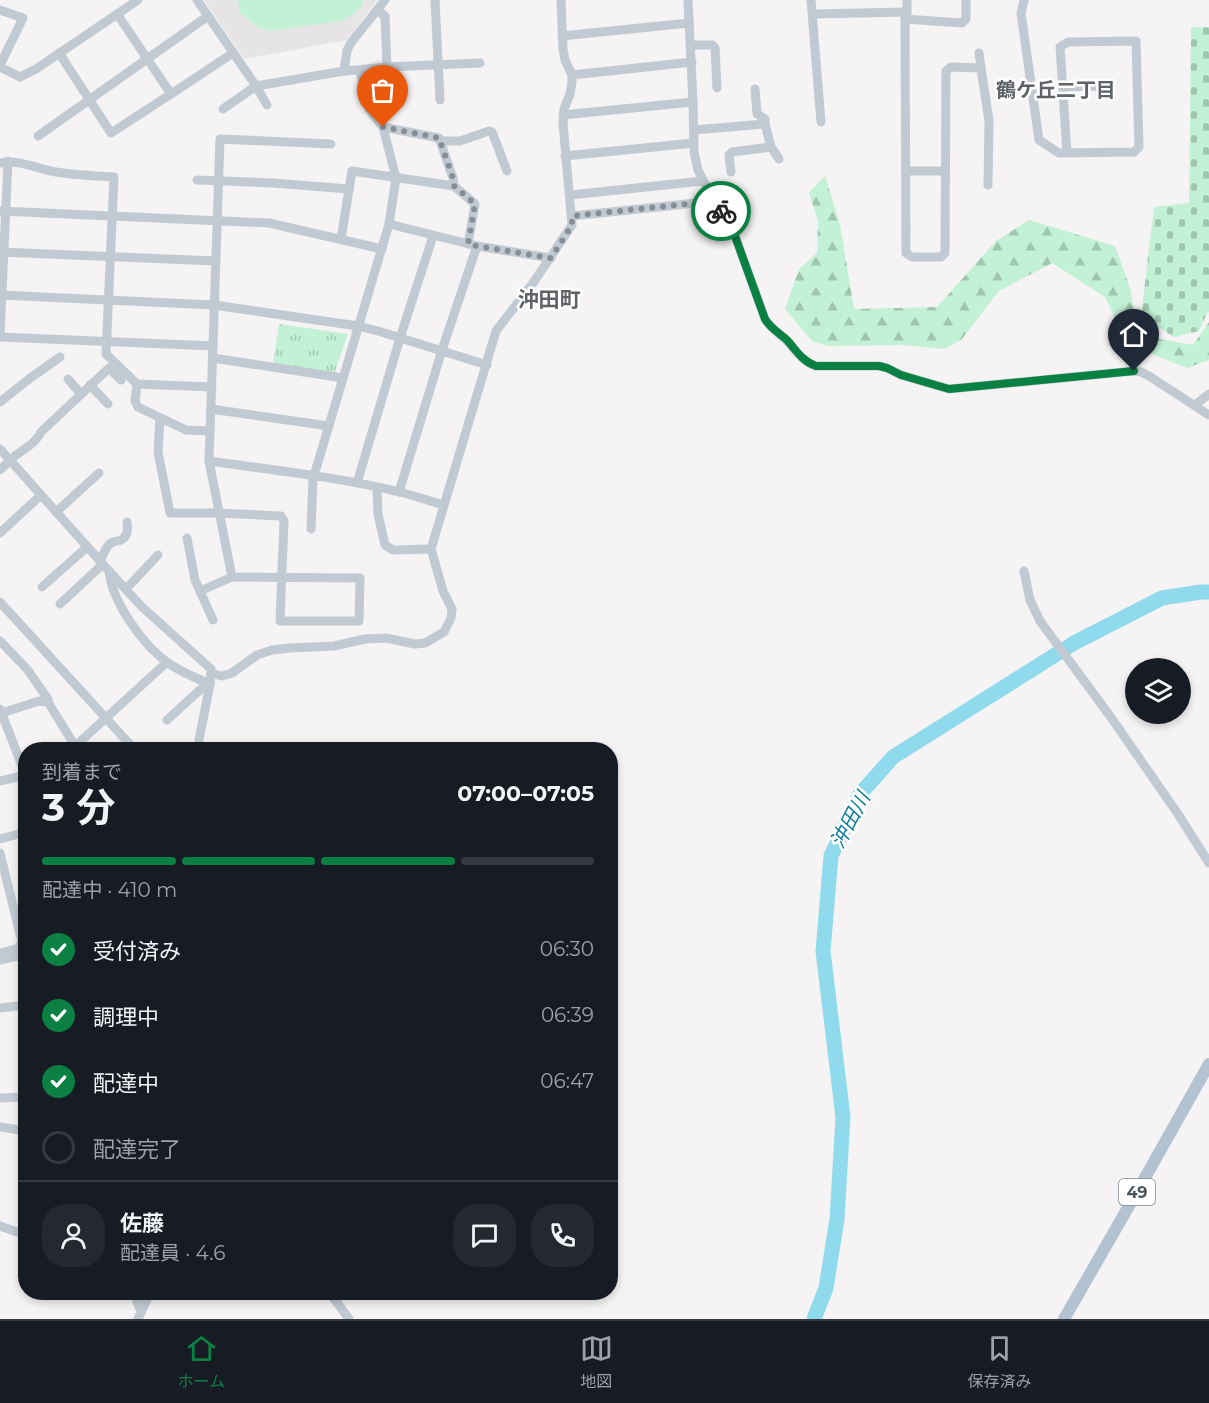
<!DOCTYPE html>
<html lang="ja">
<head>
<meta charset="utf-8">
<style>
	body { margin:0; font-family:Montserrat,"Noto Sans JP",sans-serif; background:#242831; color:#f1f3f6; height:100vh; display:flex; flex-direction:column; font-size:22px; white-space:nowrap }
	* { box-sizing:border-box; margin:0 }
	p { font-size:20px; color:#9ea1a6 }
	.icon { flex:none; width:33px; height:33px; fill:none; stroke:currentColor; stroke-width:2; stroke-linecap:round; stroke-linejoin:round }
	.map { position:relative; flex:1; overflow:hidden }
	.side { position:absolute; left:18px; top:742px; width:600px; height:558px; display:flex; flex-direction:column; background:#171b24; border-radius:24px; box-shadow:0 3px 9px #0003 }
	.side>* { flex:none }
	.controls { position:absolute; left:1125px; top:658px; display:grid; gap:12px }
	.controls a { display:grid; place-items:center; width:66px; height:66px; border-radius:50%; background:#171b24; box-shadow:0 3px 9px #0003; font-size:30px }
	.pin { position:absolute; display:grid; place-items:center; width:51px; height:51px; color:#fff; margin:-62px -26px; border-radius:50% 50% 50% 0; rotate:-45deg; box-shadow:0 0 6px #0007 }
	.pin .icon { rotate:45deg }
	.courier { position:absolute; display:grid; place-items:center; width:60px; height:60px; margin:-30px; border:4px solid #0b8043; border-radius:50%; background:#fff; color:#222; box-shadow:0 2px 8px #0007 }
	.headline em { font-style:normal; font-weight:700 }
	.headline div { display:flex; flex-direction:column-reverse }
	.headline { display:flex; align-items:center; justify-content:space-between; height:102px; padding:0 24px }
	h1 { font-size:39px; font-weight:700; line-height:45px }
	.bar { display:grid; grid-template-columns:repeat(4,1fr); gap:9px 6px; align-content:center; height:72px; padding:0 24px }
	.bar i { height:8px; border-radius:4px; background:#363941 }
	.bar .current { background:#0b8043 }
	.bar p { grid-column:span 4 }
	.line { display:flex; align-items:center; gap:15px; padding:0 24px; border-top:2px solid #363941 }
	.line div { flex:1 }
	.round { display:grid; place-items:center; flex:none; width:63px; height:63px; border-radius:24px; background:#242831 }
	ol { padding:0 24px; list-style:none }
	li { display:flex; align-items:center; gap:18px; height:66px }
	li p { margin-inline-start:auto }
	li .icon { padding:6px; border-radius:50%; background:#0b8043; color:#fff; stroke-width:4 }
	li:last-child { color:#9ea1a6 }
	li i { width:33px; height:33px; border:3px solid #363941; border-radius:50% }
	.menu { display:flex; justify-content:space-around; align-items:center; height:84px; border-top:2px solid #363941; background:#171b24; font-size:16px; color:#9ea1a6 }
	.menu a { display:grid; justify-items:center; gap:3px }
	.menu .current { color:#0b8043 }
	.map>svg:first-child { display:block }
</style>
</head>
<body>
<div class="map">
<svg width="1209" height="1319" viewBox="0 0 1209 1319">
	<defs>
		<pattern id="forest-firs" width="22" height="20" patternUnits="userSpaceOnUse" patternTransform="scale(1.5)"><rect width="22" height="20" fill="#c3f1d5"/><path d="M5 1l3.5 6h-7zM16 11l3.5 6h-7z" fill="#a0c6b0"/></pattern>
		<pattern id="cemetery-stones" width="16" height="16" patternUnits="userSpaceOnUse" patternTransform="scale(1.5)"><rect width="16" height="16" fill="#c3f1d5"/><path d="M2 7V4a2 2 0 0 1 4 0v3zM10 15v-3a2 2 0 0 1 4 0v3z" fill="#a0c6b0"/></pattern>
		<pattern id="park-tufts" width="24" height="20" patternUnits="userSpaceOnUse" patternTransform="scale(1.5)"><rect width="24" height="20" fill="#c3f1d5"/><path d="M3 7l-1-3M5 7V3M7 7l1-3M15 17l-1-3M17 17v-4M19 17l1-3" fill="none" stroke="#a0c6b0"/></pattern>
	</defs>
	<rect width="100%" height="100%" fill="#f5f3f3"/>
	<path fill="#e6e4e5" d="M 204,0 L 377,0 L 347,40 L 244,59 Z"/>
	<path fill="url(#forest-firs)" d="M 825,176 L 840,224 L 854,309 L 937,307 L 996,241 L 1029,220 L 1115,246 L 1131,291 L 1137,335 L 1193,345 L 1209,322 L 1209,360 L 1187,368 L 1137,348 L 1120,328 L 1105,297 L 1052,263 L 999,291 L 962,339 L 944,349 L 904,345 L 828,346 L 812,341 L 785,309 L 799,269 L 817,253 L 818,221 L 809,193 Z"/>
	<path fill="url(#cemetery-stones)" d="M 1191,27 L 1209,27 L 1209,312 L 1207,313 L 1199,331 L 1174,337 L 1141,316 L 1154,207 L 1189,203 Z"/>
	<path fill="url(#park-tufts)" d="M 279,324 L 348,334 L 334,374 L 273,364 Z"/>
	<path fill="#c3f1d5" d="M 238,0 L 363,0 L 360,9 L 342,21 L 267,31 L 254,24 L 240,13 Z"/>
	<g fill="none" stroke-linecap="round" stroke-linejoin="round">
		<path stroke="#90daee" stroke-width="15" d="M 814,1319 L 826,1288 L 837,1219 L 843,1117 L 823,951 L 831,856 L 860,794 L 893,757 L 1074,643 L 1162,598 L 1201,592 L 1209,592"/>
		<g stroke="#c1cad2" stroke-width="9">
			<path d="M 197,0 L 256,86 L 344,71 L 347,51 L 350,44 L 385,0"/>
			<path d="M 435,0 L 440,100"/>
			<path d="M 688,0 L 693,102 L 694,152 L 698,170 L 706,186 L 725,217 L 735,236 L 765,319 C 770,328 779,333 786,340 C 796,350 802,362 816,366 L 879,366 L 887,368 L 901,375 L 949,389 L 1134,371 L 1141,372 L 1149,376 L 1209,415"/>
			<path d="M 811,0 L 821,122"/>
			<path d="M 907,0 L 907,12 L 905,19 L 906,253 L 912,257 L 941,257 L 945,253 L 946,71 L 951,67 L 981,68 L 989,121 L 988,185"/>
			<path d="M 1024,0 L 1021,13 L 1039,140 L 1059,153 L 1134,152 L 1139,147 L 1136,41 L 1068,42 L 1060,47 L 1067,153"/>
			<path d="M 0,10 L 23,18 L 0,65"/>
			<path d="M 377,10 L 385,16 L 387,67"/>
			<path d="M 813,14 L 907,12"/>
			<path d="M 905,19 L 962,23 L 966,19 L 966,0"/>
			<path d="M 562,36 L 689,23"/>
			<path d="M 691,45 L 712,45 L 715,48 L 717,88"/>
			<path d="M 59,53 L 111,133 L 171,94 L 117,14"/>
			<path d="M 979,53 L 981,68"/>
			<path d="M 0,67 L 20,77 L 36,69 L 138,0"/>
			<path d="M 344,71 L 387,67 L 480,63"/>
			<path d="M 572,75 L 692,62"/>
			<path d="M 1063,87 L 1106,86"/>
			<path d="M 755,89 L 757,114 L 765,119 L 765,124"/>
			<path d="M 171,94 L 233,53"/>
			<path d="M 223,109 L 256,86 L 267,105"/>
			<path d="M 563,115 L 693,102"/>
			<path d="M 383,127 L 439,138 L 453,178 L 454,186 L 475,204 L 468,244"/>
			<path d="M 694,130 L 765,124 L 771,147 L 732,152 L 729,155 L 731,172"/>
			<path d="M 38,136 L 208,16"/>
			<path d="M 440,141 L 460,141 L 489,131 L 492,132 L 507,171"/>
			<path d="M 771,147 L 779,159"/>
			<path d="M 565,156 L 694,143"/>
			<path d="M 0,163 C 18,159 38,169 56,172 C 75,175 94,176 114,177 L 106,354 L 137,384 L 135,401 L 138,407 L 186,430 L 210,431"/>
			<path d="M 906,171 L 944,171"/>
			<path d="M 197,180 L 273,183 L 349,189"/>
			<path d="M 570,195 L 703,181"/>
			<path d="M 0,211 L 269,223 L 382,249"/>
			<path d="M 572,216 L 715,201"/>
			<path d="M 389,224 L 477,246 L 551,258"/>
			<path d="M 341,239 L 352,171 L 454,186"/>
			<path d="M 0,252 L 215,261"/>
			<path d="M 0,295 L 214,305 L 358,326 L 378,331 L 487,365"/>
			<path d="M 0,336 L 8,161"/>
			<path d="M 0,337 L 213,346"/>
			<path d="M 213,358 L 343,378"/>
			<path d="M 68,379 L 81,394"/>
			<path d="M 137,384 L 212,387"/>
			<path d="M 90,385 L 108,404"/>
			<path d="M 0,402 L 29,379 L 60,357"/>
			<path d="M 1195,405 L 1209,394"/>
			<path d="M 211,409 L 329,426"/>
			<path d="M 160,418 L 158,452 L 170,513 L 219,513 L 281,516 L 284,521 L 280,621 L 359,621 L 360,578 L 232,577 L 209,461 L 220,139 L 331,144"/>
			<path d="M 0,449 L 109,571 L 141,606 L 211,669 L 210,684 L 197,750"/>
			<path d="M 209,461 C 273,470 337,477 400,492 C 415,496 430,501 444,505"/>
			<path d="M 0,470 C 5,465 10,460 15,456 C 25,448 35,444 41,432 L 109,368 L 121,380"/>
			<path d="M 357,483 L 400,338 L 433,236"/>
			<path d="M 377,488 L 378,514 L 385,545 L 393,550 L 431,549"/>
			<path d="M 399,492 L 442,350 L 477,246"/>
			<path d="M 56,512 L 99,473"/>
			<path d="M 311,529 L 313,479 L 389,224 L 396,178 L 383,127 L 369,109 L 360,70"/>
			<path d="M 0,533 L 41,495"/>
			<path d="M 187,538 L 195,580 L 213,620"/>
			<path d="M 100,562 C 103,555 105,547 111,543 C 117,539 113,543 121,540 C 128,537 128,529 127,522"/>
			<path d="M 109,571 C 112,602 143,645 168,663 C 181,672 196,678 210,684"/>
			<path d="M 1024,571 L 1030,600 L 1040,621 L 1110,716 L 1178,814 L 1209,863"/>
			<path d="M 42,587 L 87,547"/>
			<path d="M 126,589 L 158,555"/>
			<path d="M 200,591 L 232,577"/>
			<path d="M 0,602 L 135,750"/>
			<path d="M 60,604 L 103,564"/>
			<path d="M 0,641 L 27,669 L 48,699 L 48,702"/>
			<path d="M 211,673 L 222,676 L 232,673 L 257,655 L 272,650 L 290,648 L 334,646 L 365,639 L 386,638 L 415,644 L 425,643 L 444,632 L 451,618 L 452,609 L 443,591 L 431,549 L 496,331 L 533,283 L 572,225 L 563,123 L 564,109 L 570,94 L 572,82 L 572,75 L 565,60 L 563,49 L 561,0"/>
			<path d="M 0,709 L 26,776"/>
			<path d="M 2,713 L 39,701 L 48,702 L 75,746"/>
			<path d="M 167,720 L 201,689 L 210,684"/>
			<path d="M 71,750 L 167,662"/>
			<path d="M 0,781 L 26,775"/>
			<path d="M 0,839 L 26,832"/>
			<path d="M 0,853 L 22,942 L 17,949 L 0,953"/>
			<path d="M 0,960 L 26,954"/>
			<path d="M 0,1008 L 26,1005"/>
			<path d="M 0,1098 L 26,1097"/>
			<path d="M 0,1127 L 26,1131"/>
			<path d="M 0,1226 L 17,1232 L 26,1231"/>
			<path d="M 134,1293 L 141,1312"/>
			<path d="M 330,1293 L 349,1319"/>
			<path d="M 138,1319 L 150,1293"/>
		</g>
		<path stroke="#b3c2d1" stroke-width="12" d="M 1064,1319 L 1137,1192 L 1209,1064"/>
	</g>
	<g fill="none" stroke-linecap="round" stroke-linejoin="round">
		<path stroke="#868d94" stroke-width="6" stroke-dasharray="0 10.8" d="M 383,127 L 439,138 L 453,178 L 454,186 L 475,204 L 468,244 L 477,246 L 551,258 L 572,225 L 572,216 L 715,201 L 721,211"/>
		<path stroke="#0b8043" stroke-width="8" d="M 721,211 L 735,236 L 765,319 C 770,328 779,333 787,340 C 796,350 802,361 816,366 L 879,366 L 887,368 L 901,375 L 949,389 L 1134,371"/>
	</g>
	<g text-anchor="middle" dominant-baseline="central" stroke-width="5" stroke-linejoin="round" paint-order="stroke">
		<rect fill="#fff" stroke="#808990" stroke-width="1.5" x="1119" y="1179" width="36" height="26" rx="4.5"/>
		<g font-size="16" font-weight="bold" fill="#4a5661">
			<text x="1137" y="1192">49</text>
		</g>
		<g font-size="20" font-weight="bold" fill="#5f6368" stroke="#fff">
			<text x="1056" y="90">鶴ケ丘二丁目</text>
		</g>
		<g font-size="20" font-style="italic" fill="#0c7c9b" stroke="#fff">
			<text transform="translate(850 820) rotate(-62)">沖田川</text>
		</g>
		<g font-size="21" font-weight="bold" fill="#5f6368" stroke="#fff">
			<text x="549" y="299">沖田町</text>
		</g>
	</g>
</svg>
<div class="controls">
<a><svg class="icon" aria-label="layers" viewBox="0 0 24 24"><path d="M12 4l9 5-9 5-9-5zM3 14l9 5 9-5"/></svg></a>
</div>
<div class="pin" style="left:383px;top:127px;background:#ea580c"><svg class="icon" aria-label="bag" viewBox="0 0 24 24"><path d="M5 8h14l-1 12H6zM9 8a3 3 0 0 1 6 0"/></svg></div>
<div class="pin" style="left:1134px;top:371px;background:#1f2937"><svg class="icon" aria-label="home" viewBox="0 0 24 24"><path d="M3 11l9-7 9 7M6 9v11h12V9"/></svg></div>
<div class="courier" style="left:721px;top:211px"><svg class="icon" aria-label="bike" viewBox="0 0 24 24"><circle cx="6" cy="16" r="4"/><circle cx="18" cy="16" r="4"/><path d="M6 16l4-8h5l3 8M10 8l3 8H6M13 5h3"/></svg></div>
<section class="side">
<div class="headline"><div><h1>3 分</h1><p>到着まで</p></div><em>07:00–07:05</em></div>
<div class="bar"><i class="current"></i><i class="current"></i><i class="current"></i><i></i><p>配達中 · 410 m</p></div>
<ol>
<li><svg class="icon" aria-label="check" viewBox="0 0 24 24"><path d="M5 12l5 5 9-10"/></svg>受付済み<p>06:30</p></li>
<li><svg class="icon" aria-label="check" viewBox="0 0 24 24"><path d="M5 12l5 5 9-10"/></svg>調理中<p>06:39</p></li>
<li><svg class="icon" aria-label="check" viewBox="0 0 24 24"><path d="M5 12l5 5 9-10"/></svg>配達中<p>06:47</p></li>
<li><i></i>配達完了</li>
</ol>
<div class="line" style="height:108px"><a class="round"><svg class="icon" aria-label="person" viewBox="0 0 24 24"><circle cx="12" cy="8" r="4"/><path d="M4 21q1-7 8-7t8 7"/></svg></a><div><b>佐藤</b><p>配達員 · 4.6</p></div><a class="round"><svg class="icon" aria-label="chat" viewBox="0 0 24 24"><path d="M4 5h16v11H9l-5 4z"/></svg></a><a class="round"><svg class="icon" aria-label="phone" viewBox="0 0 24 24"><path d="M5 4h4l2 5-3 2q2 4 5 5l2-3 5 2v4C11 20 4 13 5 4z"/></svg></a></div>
</section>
</div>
<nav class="menu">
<a class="current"><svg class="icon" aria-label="home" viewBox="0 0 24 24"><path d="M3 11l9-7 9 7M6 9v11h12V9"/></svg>ホーム</a>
<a><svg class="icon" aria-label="map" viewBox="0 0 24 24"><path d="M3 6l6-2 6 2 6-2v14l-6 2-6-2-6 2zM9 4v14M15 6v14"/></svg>地図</a>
<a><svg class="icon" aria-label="saved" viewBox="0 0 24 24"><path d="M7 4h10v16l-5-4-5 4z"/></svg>保存済み</a>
</nav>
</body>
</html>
